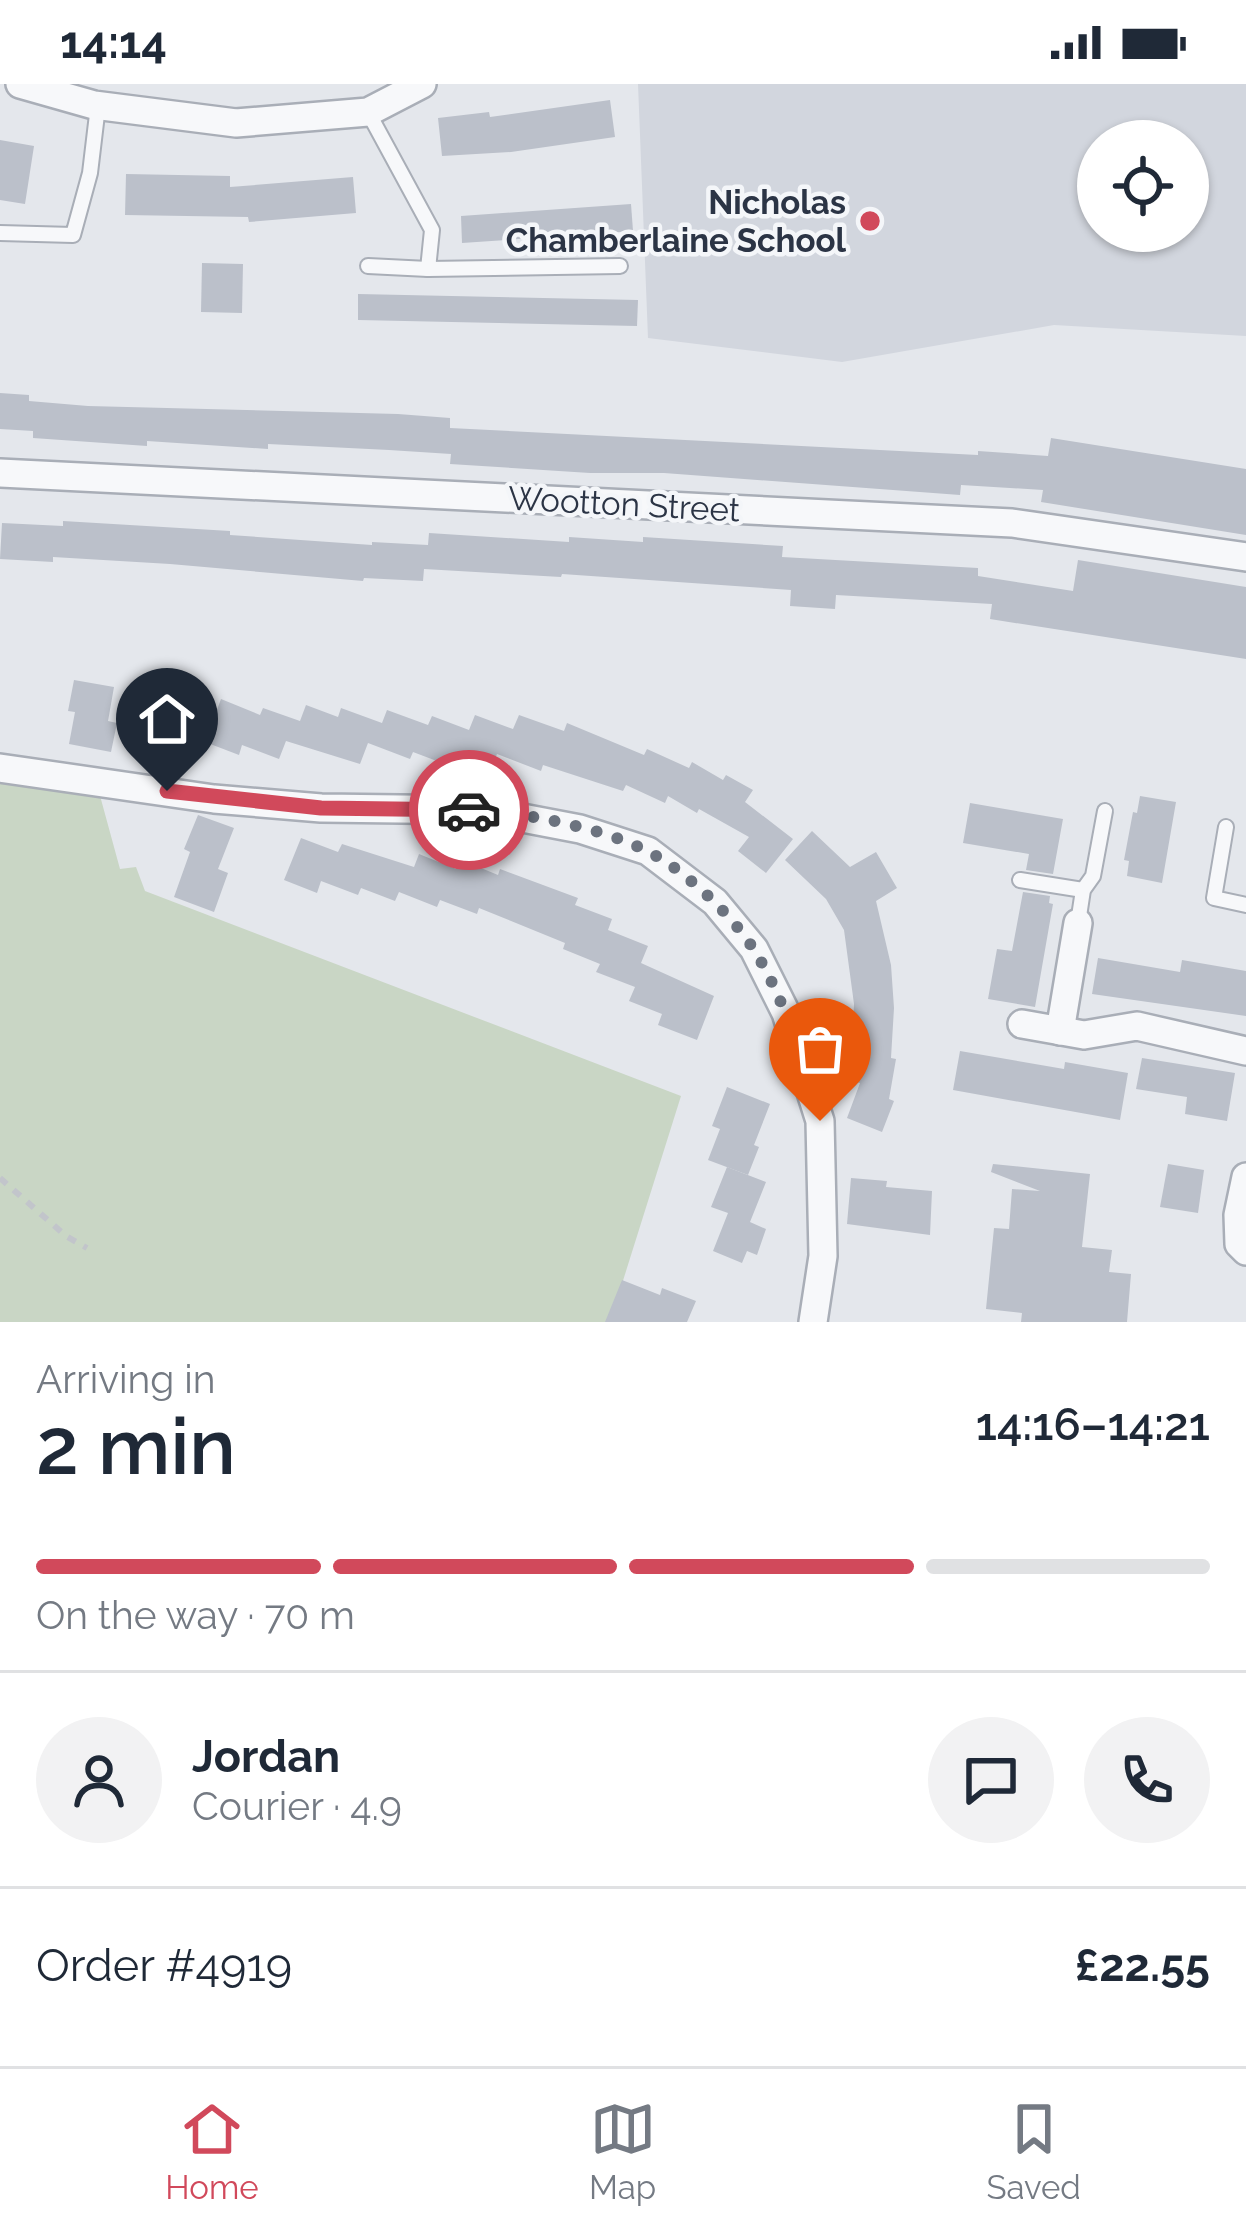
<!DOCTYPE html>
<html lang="en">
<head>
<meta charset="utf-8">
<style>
	body { margin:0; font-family:Raleway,sans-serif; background:#f2f2f3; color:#1f2937; height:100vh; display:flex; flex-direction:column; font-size:45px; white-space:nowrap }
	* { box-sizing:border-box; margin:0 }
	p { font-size:39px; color:#747a83 }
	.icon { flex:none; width:66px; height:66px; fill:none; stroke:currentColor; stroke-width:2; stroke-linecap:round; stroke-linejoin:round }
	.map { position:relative; height:1238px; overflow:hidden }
	.sheet { display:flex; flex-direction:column; background:#fff; flex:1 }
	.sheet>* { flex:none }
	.buttons { position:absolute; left:1077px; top:36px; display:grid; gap:24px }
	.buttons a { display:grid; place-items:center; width:132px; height:132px; border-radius:50%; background:#fff; box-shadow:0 3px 9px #0004; font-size:60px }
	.pin { position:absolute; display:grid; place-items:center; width:102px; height:102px; color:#fff; margin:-123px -51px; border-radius:50% 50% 50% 0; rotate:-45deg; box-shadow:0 0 12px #0007 }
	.pin .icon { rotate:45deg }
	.courier { position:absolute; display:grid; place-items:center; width:120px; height:120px; margin:-60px; border:9px solid #d1495b; border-radius:50%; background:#fff; color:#222; box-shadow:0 3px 15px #0007 }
	.summary em { font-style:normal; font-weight:600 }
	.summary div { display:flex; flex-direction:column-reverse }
	.summary { display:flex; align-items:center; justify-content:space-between; height:204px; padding:0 36px }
	h1 { font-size:78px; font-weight:600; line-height:90px }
	.bar { display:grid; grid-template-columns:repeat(4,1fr); gap:18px 12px; align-content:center; height:144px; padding:0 36px }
	.bar i { height:15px; border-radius:9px; background:#e0e1e3 }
	.bar .active { background:#d1495b }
	.bar p { grid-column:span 4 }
	.line { display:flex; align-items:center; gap:30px; padding:0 36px; border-top:3px solid #e0e1e3 }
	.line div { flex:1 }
	.round { display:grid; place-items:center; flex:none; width:126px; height:126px; border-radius:63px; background:#f2f2f3 }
	.status { display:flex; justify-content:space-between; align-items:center; height:84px; padding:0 60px; background:#fff; direction:ltr }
	.status svg { height:33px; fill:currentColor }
	.menu { display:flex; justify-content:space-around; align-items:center; height:168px; border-top:3px solid #e0e1e3; background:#fff; font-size:33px; color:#747a83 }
	.menu a { display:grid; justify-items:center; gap:6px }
	.menu .active { color:#d1495b }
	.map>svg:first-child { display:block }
</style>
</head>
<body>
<div class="status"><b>14:14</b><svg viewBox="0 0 49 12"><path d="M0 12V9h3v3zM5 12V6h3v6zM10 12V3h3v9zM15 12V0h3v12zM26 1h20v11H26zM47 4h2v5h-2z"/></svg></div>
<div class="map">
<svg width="1246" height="1238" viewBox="0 0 1246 1238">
	<rect width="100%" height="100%" fill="#e4e7ec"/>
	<path fill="#d2d6de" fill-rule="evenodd" d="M 638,0 L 1246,0 L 1246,252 L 1054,241 L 842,278 L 648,254 ZM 1188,57 L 1188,147 L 1098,147 L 1098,57 Z"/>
	<path fill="#c9d6c5" d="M 0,693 L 99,708 L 120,785 L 136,783 L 145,807 L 681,1012 L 610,1238 L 0,1238 Z"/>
	<g fill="#bbc0ca">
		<path d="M 610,16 L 615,53 L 511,68 L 442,72 L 438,34 L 489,28 L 490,33 Z"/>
		<path d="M 0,56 L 34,62 L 25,120 L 0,116 Z"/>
		<path d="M 126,90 L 230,92 L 230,103 L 353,93 L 356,129 L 249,138 L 248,133 L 125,131 Z"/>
		<path d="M 631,120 L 633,147 L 462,159 L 461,132 Z"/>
		<path d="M 202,179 L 243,180 L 242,229 L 201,228 Z"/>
		<path d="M 358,210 L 638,216 L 637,242 L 358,236 Z"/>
		<path d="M 0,309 L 29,311 L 29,317 L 88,322 L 398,330 L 450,334 L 450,344 L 978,371 L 978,367 L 1048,372 L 1051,354 L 1246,385 L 1246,451 L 1041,418 L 1043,406 L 961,401 L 960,411 L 664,389 L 590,389 L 450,380 L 451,370 L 389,366 L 268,360 L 268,365 L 147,357 L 147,362 L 33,354 L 33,347 L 0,345 Z"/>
		<path d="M 63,437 L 230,447 L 230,451 L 372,461 L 372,458 L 428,461 L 429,449 L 569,458 L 569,453 L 643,458 L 643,453 L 783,462 L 782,473 L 978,484 L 978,492 L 1073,507 L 1078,476 L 1246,503 L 1246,575 L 990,535 L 992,520 L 836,511 L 835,525 L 790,522 L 791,506 L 562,490 L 561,493 L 424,485 L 423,497 L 364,494 L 363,497 L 170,480 L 53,473 L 53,478 L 0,475 L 2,439 L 63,442 Z"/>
		<path d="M 74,596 L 114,603 L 108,637 L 117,639 L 111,668 L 69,660 L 75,628 L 68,627 Z"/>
		<path d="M 221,615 L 260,631 L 263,624 L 300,637 L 306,621 L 338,633 L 341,624 L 382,639 L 387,626 L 428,641 L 432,632 L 469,646 L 475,631 L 513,645 L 519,631 L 564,647 L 567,639 L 644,671 L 647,665 L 689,684 L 692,678 L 723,696 L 726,691 L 753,706 L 745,718 L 793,755 L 766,789 L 738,767 L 749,753 L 699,725 L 697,729 L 668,712 L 665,719 L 626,701 L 623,707 L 543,681 L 541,687 L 497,670 L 492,683 L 456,669 L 450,682 L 413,668 L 410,675 L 368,659 L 360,680 L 286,657 L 279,675 L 242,661 L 239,671 L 205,658 Z"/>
		<path d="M 1140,712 L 1176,718 L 1162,799 L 1127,792 L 1129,777 L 1124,776 L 1133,728 L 1137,729 Z"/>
		<path d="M 970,719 L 1063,735 L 1053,790 L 1026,786 L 1029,770 L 963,759 Z"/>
		<path d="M 198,731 L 234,744 L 218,785 L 228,789 L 214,828 L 174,813 L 190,768 L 184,765 Z"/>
		<path d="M 812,747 L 850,783 L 876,768 L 897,804 L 876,817 L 891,881 L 894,924 L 891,974 L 896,975 L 889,1015 L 894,1017 L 882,1048 L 847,1034 L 860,999 L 850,997 L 857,962 L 852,961 L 854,920 L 844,846 L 826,815 L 785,776 Z"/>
		<path d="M 301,754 L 338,768 L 342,760 L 414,783 L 419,770 L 456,785 L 459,775 L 498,791 L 500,785 L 578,814 L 575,821 L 612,835 L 608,846 L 648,862 L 641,879 L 714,912 L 697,956 L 658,941 L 662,930 L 629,917 L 635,903 L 596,888 L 600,880 L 563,865 L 565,859 L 479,824 L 477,830 L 440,816 L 437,823 L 399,808 L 395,817 L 361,804 L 358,811 L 321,797 L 317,809 L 284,796 Z"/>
		<path d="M 1023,808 L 1050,812 L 1049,819 L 1053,820 L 1035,923 L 988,915 L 997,865 L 1012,867 Z"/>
		<path d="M 1098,874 L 1180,888 L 1182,876 L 1246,887 L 1246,932 L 1092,910 Z"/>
		<path d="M 960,967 L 1064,985 L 1065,978 L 1128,989 L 1120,1036 L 953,1006 Z"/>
		<path d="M 1142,974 L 1235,989 L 1227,1037 L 1185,1030 L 1187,1013 L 1136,1005 Z"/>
		<path d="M 727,1003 L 770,1020 L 754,1061 L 759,1063 L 748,1091 L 708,1076 L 720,1045 L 712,1042 Z"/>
		<path d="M 993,1080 L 1090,1090 L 1082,1163 L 1112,1166 L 1109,1188 L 1131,1190 L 1127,1238 L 1021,1238 L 1022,1229 L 986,1225 L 994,1144 L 1009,1145 L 1012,1105 L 1040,1107 L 991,1088 Z"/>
		<path d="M 1168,1080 L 1204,1086 L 1198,1129 L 1160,1123 Z"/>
		<path d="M 727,1083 L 766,1098 L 750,1138 L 766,1145 L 757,1171 L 747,1167 L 742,1179 L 713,1167 L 728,1129 L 711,1123 Z"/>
		<path d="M 851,1094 L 887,1097 L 886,1103 L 932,1107 L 930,1151 L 847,1140 Z"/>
		<path d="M 622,1196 L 660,1211 L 662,1204 L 696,1217 L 687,1238 L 605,1238 Z"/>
	</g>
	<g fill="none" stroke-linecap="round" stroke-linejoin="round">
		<g stroke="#a9aeb7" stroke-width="18">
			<g id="service">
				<path d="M 368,28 L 432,146 L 428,185 L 620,182"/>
				<path d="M 0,149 L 73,151 L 90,89 L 98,22"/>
				<path d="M 368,182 L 428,185"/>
				<path d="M 1226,743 L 1214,814 L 1246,821"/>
				<path d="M 1020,796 L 1083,806"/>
				<path d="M 1078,839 L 1083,806 L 1093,792 L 1105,727"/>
			</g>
		</g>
		<g stroke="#a9aeb7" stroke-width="32">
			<g id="minor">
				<path d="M 20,0 L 94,21 L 236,39 L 368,28 L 422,0"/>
				<path d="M 0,389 L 1012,439 L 1246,473"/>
				<path d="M 0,684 L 214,715 L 321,724 L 481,726 L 580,745 L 648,767 L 715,818 L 754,865 L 786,929 L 820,1037 L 823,1172 L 813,1238"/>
				<path d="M 1022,940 L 1084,951 L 1137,942 L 1246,967"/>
				<path d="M 1060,947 L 1078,839"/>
				<path d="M 1246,1093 L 1238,1131 L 1239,1160 L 1246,1167"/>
			</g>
		</g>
		<path stroke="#c2c5cb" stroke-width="6" stroke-dasharray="9 9" stroke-linecap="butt" d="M 0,1094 L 66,1152 L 87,1164"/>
		<use href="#service" stroke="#f7f8fa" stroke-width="14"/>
		<use href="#minor" stroke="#f7f8fa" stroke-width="27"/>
	</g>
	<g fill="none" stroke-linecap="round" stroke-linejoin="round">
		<path stroke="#6c737f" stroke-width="12" stroke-dasharray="0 21.6" d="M 469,726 C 519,727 603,744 647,767 C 685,786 732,831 754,866 C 787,918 802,979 820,1037"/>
		<path stroke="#d1495b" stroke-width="15" d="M 167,707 L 321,724 L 469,726"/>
	</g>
	<circle fill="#d1495b" stroke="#f4f6f9" stroke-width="4.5" cx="870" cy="137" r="12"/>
	<g text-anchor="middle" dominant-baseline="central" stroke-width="9" stroke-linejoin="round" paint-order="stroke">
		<g font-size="33" font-weight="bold" fill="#2b3445" stroke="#f4f6f9" text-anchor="end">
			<text x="846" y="118">Nicholas<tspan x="846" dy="38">Chamberlaine School</tspan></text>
		</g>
		<g font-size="33" fill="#2b3445" stroke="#f4f6f9">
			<text transform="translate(624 420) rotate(3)">Wootton Street</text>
		</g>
	</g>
</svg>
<div class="buttons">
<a><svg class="icon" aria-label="locate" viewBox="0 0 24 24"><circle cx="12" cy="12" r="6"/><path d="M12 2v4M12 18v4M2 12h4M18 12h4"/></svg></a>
</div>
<div class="pin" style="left:820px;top:1037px;background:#ea580c"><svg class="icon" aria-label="bag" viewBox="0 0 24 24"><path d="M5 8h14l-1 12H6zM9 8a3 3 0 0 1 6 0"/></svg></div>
<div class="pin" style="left:167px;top:707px;background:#1f2937"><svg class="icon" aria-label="home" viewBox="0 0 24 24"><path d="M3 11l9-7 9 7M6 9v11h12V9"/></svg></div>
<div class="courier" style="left:469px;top:726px"><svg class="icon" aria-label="car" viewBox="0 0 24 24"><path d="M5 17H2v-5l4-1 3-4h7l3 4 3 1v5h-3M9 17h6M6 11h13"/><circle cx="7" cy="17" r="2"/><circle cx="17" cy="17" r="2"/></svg></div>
</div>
<section class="sheet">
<div class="summary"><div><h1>2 min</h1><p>Arriving in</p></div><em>14:16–14:21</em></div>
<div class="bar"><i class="active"></i><i class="active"></i><i class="active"></i><i></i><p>On the way · 70 m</p></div>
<div class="line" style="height:216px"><a class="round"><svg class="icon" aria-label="person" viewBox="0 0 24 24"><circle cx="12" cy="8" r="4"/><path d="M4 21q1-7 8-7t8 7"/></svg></a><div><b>Jordan</b><p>Courier · 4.9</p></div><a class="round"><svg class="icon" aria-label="chat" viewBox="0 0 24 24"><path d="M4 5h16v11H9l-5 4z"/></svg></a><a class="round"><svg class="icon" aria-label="phone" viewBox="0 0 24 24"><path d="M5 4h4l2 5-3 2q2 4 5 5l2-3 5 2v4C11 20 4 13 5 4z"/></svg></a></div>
<div class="line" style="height:156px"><div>Order #4919</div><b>£22.55</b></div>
</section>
<nav class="menu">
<a class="active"><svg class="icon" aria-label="home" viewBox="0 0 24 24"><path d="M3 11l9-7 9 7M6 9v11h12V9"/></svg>Home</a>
<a><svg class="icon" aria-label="map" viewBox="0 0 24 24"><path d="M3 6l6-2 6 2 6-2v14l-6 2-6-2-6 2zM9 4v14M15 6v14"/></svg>Map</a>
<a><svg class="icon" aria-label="saved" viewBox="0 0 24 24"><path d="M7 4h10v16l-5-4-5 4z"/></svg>Saved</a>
</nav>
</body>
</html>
